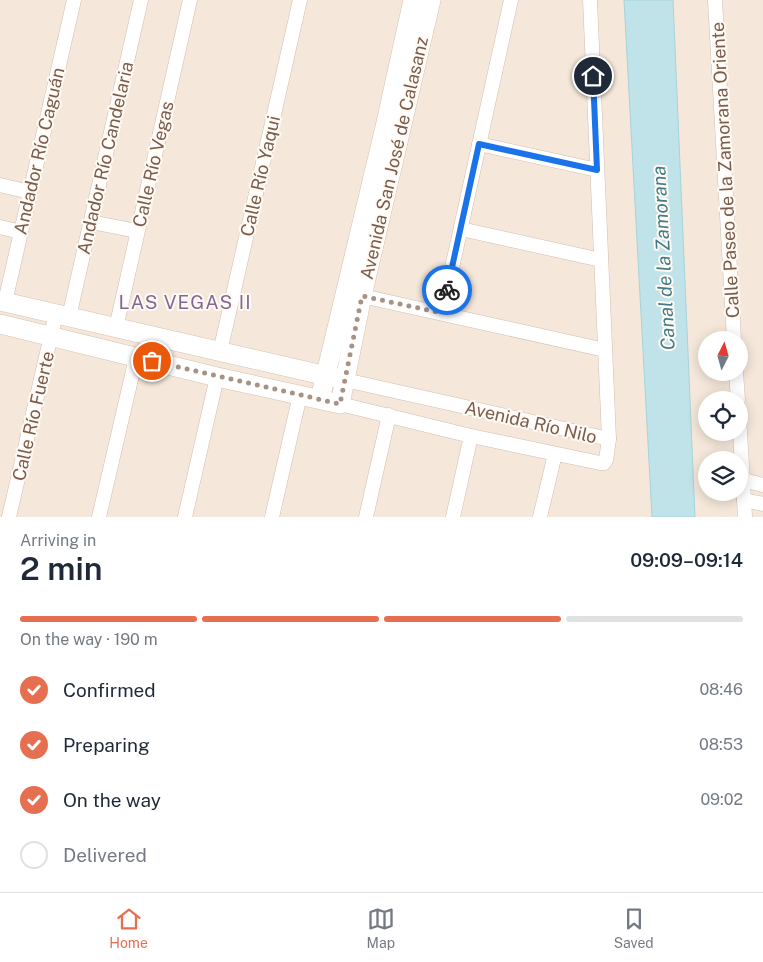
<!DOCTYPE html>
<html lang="en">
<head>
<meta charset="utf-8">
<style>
	body { margin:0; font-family:"Public Sans",sans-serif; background:#f6f6f7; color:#1f2937; height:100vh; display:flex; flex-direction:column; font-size:19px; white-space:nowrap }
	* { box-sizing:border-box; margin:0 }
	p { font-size:16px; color:#747a83 }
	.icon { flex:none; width:28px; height:28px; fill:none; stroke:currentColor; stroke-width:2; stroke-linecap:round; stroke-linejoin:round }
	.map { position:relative; height:517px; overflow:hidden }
	.side { display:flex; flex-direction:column; background:#fff; flex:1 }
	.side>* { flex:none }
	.needle { width:32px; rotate:6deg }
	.buttons { position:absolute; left:698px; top:331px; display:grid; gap:10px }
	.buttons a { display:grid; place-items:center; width:50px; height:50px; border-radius:50%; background:#fff; box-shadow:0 2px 12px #0003; font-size:25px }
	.pin { position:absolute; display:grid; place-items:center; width:42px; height:42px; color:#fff; margin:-21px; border:2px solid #fff; border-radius:50%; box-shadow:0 1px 5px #0007 }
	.courier { position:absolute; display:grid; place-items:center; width:50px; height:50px; margin:-25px; border:4px solid #1a73e8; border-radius:50%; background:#fff; color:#222; box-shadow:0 1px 6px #0007 }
	.head em { font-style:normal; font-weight:600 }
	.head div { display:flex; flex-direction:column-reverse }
	.head { display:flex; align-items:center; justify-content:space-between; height:85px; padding:0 20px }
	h1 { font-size:32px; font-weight:600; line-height:38px }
	.bar { display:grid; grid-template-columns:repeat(4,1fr); gap:8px 5px; align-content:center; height:60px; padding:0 20px }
	.bar i { height:6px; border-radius:4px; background:#e0e1e3 }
	.bar .selected { background:#e76f51 }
	.bar p { grid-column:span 4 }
	ol { padding:0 20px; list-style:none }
	li { display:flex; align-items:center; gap:15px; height:55px }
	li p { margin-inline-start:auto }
	li .icon { padding:5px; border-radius:50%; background:#e76f51; color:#fff; stroke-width:4 }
	li:last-child { color:#747a83 }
	li i { width:28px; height:28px; border:2px solid #e0e1e3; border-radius:50% }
	.tabs { display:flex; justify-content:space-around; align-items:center; height:70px; border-top:1px solid #e0e1e3; background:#fff; font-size:14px; color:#747a83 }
	.tabs a { display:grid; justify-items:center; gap:2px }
	.tabs .selected { color:#e76f51 }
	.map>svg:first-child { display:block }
</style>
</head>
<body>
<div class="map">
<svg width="763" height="517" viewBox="0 0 763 517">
	<rect width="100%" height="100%" fill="#fdf6ec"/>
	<g fill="#f5e8da" fill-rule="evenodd">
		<path d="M 0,0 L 624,0 L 652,517 L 0,517 Z"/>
		<path d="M 673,0 L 763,0 L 763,517 L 695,517 ZM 706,340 L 739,340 L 739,372 L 706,372 ZM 706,400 L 739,400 L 739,432 L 706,432 ZM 706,460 L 739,460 L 739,492 L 706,492 Z"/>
	</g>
	<path fill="#bfe3e8" stroke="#a5d3da" d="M 624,0 L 673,0 L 695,517 L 652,517 Z"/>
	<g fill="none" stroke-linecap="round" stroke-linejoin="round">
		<g stroke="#d1beb0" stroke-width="15">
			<g id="street">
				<path d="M 715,0 L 734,340"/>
				<path d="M 479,144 L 597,170"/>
				<path d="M 0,185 L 30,192"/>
				<path d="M 91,222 L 137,231"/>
				<path d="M 0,227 L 21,232"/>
				<path d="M 461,229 L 601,260"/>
				<path d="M 362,296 L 605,350"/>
				<path d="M 5,302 L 74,0"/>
				<path d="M 442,313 L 511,0"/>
				<path d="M 69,317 L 141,0"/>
				<path d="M 116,328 L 190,0"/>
				<path d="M 220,352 L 300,0"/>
				<path d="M 736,372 L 738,400"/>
				<path d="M 345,380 L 609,439"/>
				<path d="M 340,404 L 471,436 L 600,463 L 604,463 L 606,460 L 609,439 L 590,0"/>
				<path d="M 739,415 L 745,517"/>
				<path d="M 743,480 L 763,485"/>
				<path d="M 744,500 L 763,504"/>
				<path d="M 9,517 L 56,314"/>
				<path d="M 99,517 L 136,358"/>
				<path d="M 185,517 L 217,377"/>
				<path d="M 272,517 L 300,395"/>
				<path d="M 366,517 L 389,415"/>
				<path d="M 453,517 L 471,436"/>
				<path d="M 540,517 L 555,454"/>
			</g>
		</g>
		<g stroke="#d6c0b0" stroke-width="20">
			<g id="secondary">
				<path d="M 0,301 L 336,378"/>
				<path d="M 0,324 L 217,377 L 340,404 L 362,296 L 431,0"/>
				<path d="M 320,399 L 385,127 L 413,0"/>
			</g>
		</g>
		<use href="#street" stroke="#fff" stroke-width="14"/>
		<use href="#secondary" stroke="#fff" stroke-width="19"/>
	</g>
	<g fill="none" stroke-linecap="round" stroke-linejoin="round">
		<path stroke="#a89285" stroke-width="5" stroke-dasharray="0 9" d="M 152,361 L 340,404 L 362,296 L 442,313 L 447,290"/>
		<path stroke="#1a73e8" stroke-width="6" d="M 447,290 L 479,144 L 597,170 L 593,76"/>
	</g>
	<g text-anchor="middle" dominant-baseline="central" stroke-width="4" stroke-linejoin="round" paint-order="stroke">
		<g font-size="18" fill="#7a5c4d" stroke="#fffaf3">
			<text transform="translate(39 151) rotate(-77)">Andador Río Caguán</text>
			<text transform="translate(105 158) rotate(-77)">Andador Río Candelaria</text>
			<text transform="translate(394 158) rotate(-77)">Avenida San José de Calasanz</text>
			<text transform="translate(153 164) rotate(-77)">Calle Río Vegas</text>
			<text transform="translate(725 170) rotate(-93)">Calle Paseo de la Zamorana Oriente</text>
			<text transform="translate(260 176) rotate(-77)">Calle Río Yaqui</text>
			<text transform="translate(33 416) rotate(-77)">Calle Río Fuerte</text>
			<text transform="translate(531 422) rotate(13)">Avenida Río Nilo</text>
		</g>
		<g font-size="19" font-style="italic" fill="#437c86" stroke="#fffaf3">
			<text transform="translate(663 258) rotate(-93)">Canal de la Zamorana</text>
		</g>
		<g font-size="19" letter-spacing="1" fill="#846695" stroke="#fffaf3">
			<text x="185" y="302">LAS VEGAS II</text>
		</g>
	</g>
</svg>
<div class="buttons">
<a><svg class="needle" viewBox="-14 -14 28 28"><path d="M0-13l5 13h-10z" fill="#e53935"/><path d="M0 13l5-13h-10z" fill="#747a83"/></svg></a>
<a><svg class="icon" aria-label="locate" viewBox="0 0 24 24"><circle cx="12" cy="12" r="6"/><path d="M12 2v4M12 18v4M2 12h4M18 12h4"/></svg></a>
<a><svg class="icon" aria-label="layers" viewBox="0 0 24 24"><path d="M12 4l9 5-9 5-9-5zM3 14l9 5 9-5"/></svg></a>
</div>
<div class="pin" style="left:152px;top:361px;background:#ea580c"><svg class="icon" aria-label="bag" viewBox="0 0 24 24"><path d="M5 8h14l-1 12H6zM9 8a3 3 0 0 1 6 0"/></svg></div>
<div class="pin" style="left:593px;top:76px;background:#1f2937"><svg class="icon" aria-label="home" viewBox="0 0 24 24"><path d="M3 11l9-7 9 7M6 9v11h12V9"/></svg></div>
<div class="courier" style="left:447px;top:290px"><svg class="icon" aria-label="bike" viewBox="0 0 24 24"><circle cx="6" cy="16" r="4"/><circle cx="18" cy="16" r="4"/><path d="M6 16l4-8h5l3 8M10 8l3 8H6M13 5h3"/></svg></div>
</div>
<section class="side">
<div class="head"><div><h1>2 min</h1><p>Arriving in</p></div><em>09:09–09:14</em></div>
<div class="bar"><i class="selected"></i><i class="selected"></i><i class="selected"></i><i></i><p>On the way · 190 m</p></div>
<ol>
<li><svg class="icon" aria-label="check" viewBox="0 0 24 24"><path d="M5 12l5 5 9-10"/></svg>Confirmed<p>08:46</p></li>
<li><svg class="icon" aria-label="check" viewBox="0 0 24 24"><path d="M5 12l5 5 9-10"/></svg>Preparing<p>08:53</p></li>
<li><svg class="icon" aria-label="check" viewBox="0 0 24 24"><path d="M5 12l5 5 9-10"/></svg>On the way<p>09:02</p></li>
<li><i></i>Delivered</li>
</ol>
</section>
<nav class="tabs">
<a class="selected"><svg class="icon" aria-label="home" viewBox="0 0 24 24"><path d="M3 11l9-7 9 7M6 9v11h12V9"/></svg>Home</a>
<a><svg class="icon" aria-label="map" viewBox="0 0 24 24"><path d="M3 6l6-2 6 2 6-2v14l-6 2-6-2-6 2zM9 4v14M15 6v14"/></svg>Map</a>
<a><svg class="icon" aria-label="saved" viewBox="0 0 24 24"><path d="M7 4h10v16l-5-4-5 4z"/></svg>Saved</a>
</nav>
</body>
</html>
